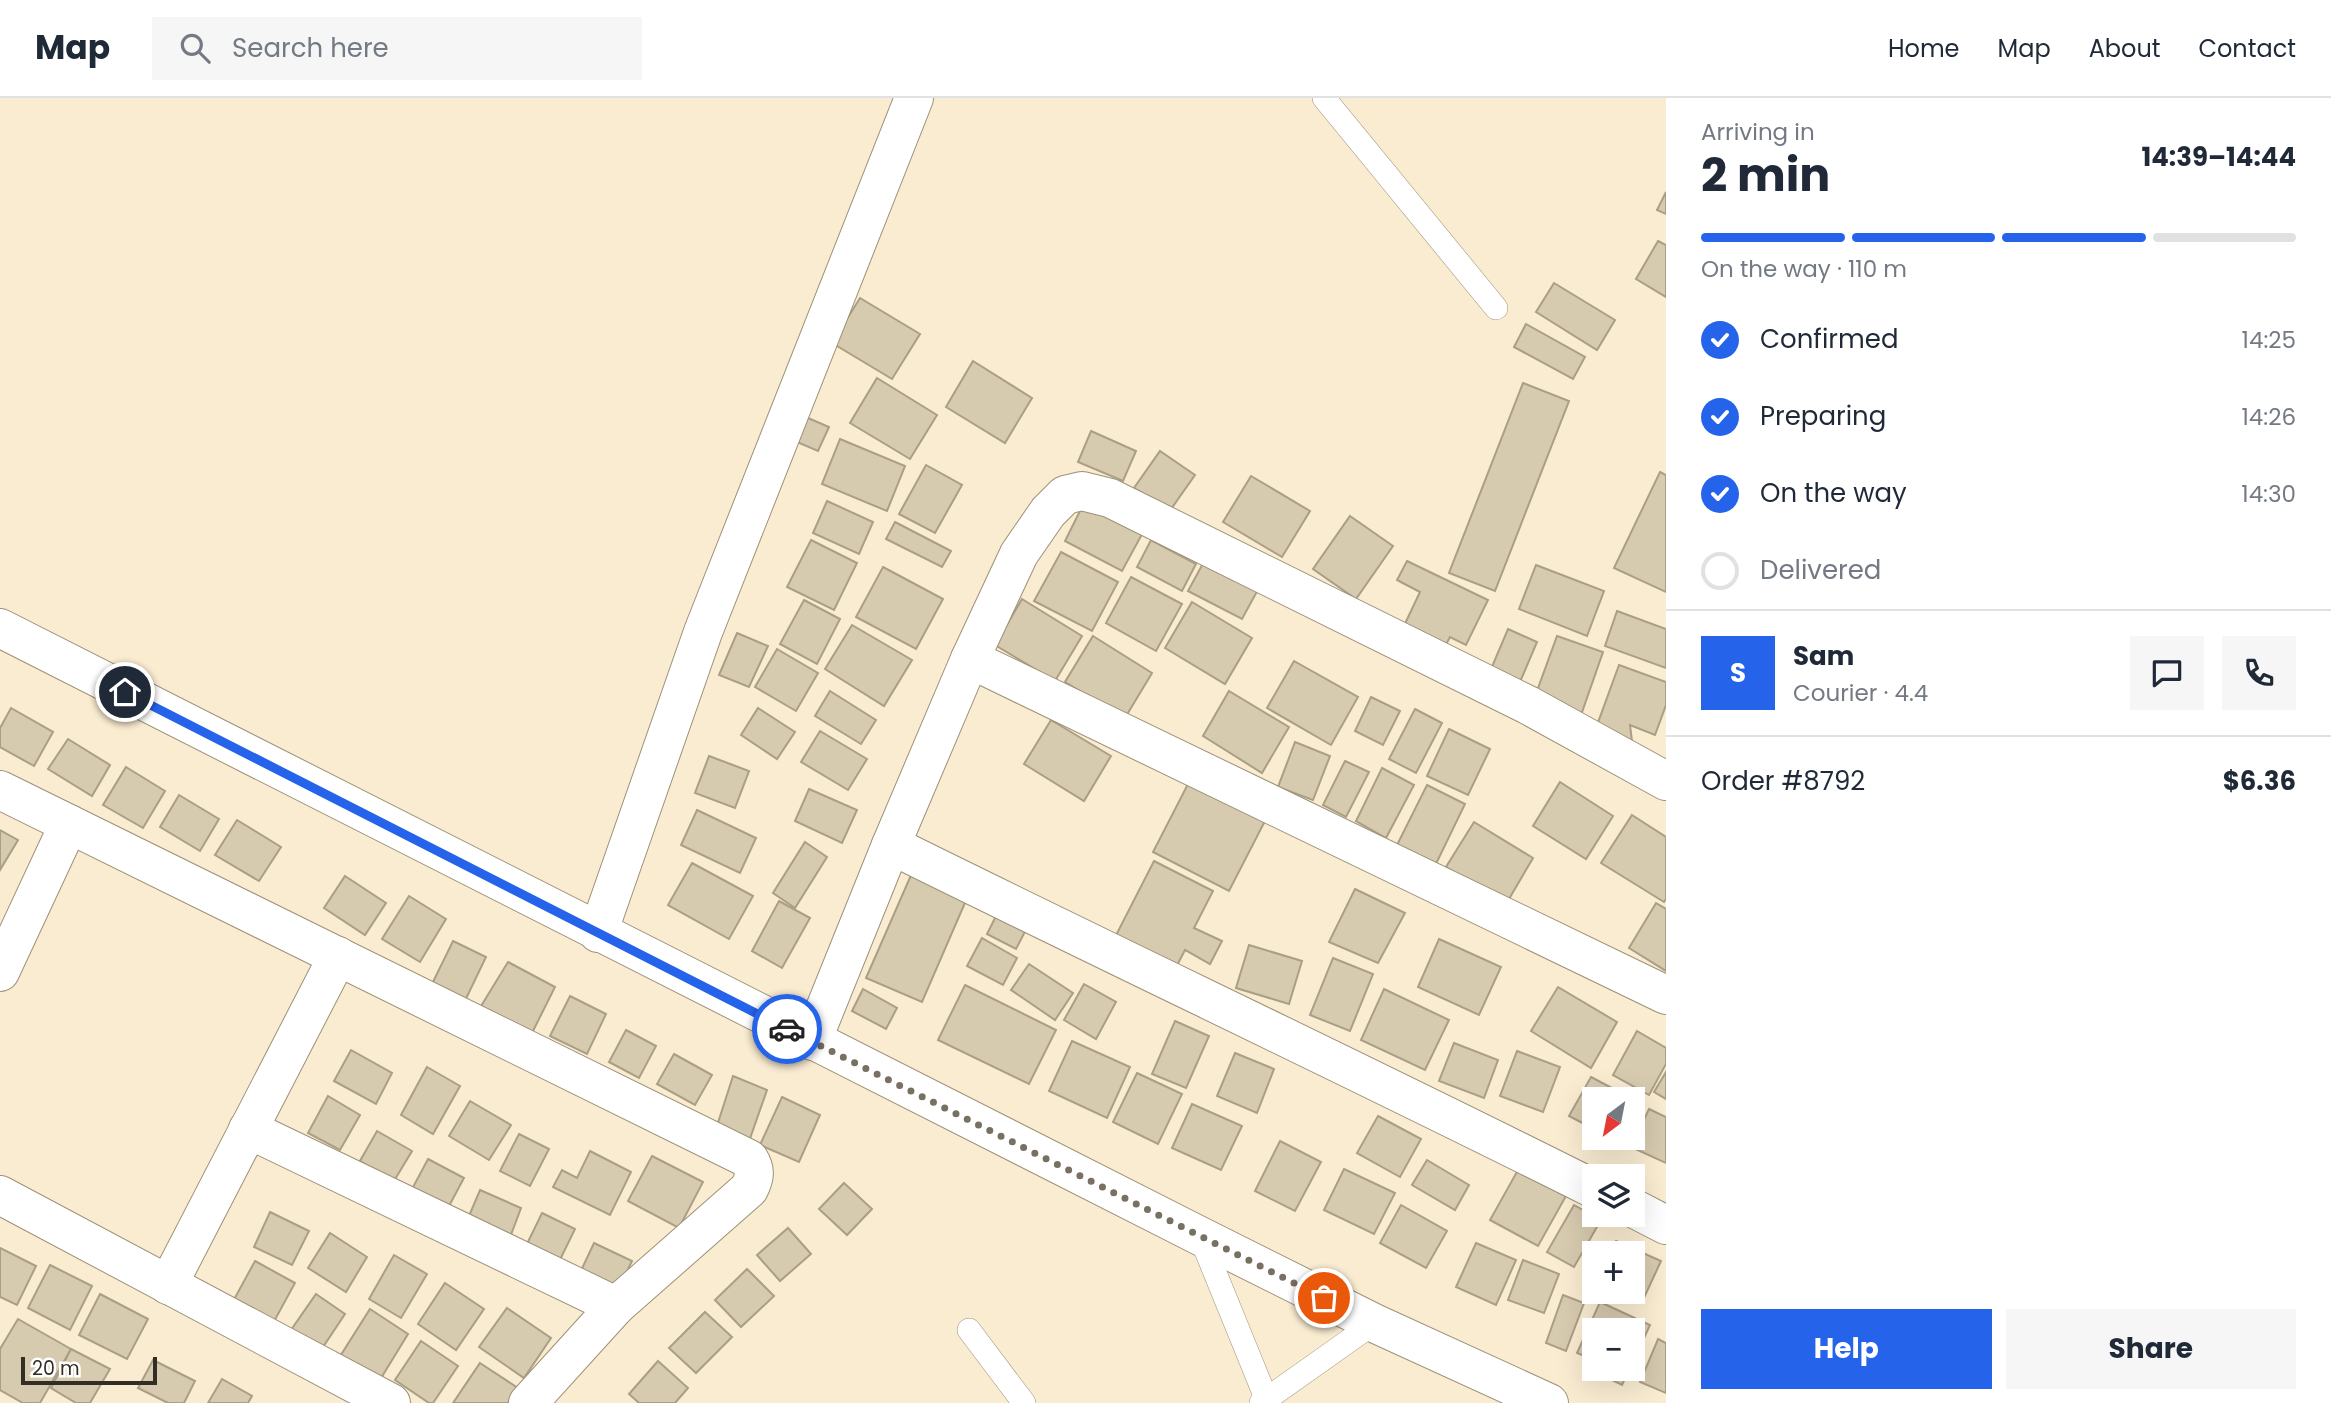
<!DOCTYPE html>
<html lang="en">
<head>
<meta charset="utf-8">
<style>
	body { margin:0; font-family:Poppins,sans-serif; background:#f6f6f7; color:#1f2937; height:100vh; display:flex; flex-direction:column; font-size:26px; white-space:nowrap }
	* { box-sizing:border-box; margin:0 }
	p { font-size:23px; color:#747a83 }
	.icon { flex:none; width:38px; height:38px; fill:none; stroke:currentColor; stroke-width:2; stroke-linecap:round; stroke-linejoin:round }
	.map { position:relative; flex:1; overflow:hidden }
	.panel { display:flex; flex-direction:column; background:#fff; width:665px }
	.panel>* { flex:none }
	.needle { width:46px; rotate:212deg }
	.fabs { position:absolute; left:1582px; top:989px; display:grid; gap:14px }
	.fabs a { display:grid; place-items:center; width:63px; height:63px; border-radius:0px; background:#fff; box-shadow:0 7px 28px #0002; font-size:35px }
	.scale { position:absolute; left:21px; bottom:18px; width:136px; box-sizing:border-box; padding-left:7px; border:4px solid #332e24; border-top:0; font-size:19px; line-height:24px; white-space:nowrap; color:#332e24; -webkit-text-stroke:5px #fff; paint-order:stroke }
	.pin { position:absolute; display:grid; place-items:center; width:60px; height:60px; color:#fff; margin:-30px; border:4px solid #fff; border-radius:50%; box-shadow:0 2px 7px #0007 }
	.courier { position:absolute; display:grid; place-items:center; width:70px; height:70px; margin:-35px; border:5px solid #2563eb; border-radius:50%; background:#fff; color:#222; box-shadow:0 2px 9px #0007 }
	.head em { font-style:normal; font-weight:700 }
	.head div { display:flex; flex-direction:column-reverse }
	.head { display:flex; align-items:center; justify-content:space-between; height:119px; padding:0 35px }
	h1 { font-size:46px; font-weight:700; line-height:52px }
	.bar { display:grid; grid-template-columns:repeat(4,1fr); gap:10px 7px; align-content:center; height:84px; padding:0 35px }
	.bar i { height:9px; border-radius:5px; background:#e0e1e3 }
	.bar .on { background:#2563eb }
	.bar p { grid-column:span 4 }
	.line { display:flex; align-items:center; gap:18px; padding:0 35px; border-top:2px solid #e0e1e3 }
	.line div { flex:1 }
	.round { display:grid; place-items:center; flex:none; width:74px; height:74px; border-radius:0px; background:#f6f6f7 }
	ol { padding:0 35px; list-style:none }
	li { display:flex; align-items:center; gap:21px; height:77px }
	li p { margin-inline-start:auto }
	li .icon { padding:7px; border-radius:50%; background:#2563eb; color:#fff; stroke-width:4 }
	li:last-child { color:#747a83 }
	li i { width:38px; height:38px; border:4px solid #e0e1e3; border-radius:50% }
	.primary-button { display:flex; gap:14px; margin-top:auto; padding:14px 35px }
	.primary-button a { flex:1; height:80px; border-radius:0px; background:#2563eb; color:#fff; font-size:28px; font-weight:700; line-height:80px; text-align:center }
	.primary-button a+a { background:#f6f6f7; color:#1f2937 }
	header { display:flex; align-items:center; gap:42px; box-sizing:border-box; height:98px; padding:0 35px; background:#fff; border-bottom:2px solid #e0e1e3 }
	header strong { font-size:33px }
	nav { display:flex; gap:38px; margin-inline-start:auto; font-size:24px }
	.search { width:490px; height:63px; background:#f6f6f7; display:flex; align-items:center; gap:18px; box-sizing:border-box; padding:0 24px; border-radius:0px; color:#747a83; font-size:26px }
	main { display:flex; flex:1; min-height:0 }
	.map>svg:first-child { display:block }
</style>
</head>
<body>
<header>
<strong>Map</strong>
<div class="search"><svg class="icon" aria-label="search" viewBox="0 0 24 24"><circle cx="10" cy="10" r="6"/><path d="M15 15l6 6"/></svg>Search here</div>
<nav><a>Home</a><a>Map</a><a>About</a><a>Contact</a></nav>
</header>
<main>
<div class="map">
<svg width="1666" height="1305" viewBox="0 0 1666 1305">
	<rect width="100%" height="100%" fill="#f9ecd1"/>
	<g fill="#d6caaf" stroke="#aa9e85" stroke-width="2">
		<path d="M 1666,94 L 1666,116 L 1657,112 Z"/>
		<path d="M 1658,143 L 1666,147 L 1666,199 L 1636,181 Z"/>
		<path d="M 1554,185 L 1615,222 L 1597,252 L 1536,214 Z"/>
		<path d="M 860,200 L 920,236 L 892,281 L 832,245 Z"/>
		<path d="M 1526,226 L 1585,259 L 1573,281 L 1514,249 Z"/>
		<path d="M 973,263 L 1032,300 L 1005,345 L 946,309 Z"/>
		<path d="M 877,280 L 937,317 L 910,361 L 850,325 Z"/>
		<path d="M 1523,285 L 1569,303 L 1495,493 L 1449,475 Z"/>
		<path d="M 801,317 L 829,329 L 818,353 L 790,341 Z"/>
		<path d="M 1091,333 L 1136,353 L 1123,383 L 1078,364 Z"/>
		<path d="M 840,341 L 905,368 L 887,413 L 822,386 Z"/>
		<path d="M 1160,353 L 1195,377 L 1169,414 L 1134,390 Z"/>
		<path d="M 926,367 L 962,387 L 935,435 L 899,416 Z"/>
		<path d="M 1660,374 L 1666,377 L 1666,494 L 1614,470 Z"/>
		<path d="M 1251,378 L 1310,413 L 1282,459 L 1223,424 Z"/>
		<path d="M 1088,397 L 1147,427 L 1122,473 L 1065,443 Z"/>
		<path d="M 827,403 L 873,424 L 859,456 L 813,435 Z"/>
		<path d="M 1350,418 L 1393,448 L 1356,501 L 1313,471 Z"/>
		<path d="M 895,424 L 951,453 L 942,469 L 886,441 Z"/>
		<path d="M 811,442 L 857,465 L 834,512 L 787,489 Z"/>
		<path d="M 1151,442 L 1196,466 L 1182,493 L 1137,469 Z"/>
		<path d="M 1061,454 L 1118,484 L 1092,533 L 1034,503 Z"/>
		<path d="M 1207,458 L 1260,488 L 1242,521 L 1188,493 Z"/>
		<path d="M 1407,463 L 1488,502 L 1466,547 L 1450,539 L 1442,554 L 1401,534 L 1420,494 L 1397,482 Z"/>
		<path d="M 1536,467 L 1604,493 L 1587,538 L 1519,511 Z"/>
		<path d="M 883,469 L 943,501 L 916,551 L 856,519 Z"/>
		<path d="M 1131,479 L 1182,506 L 1156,553 L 1106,525 Z"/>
		<path d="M 1022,501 L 1082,538 L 1055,583 L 995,547 Z"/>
		<path d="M 804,502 L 840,521 L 817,566 L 780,546 Z"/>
		<path d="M 1192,504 L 1252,540 L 1225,586 L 1165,550 Z"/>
		<path d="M 1617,513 L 1666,531 L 1666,570 L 1605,548 Z"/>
		<path d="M 852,527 L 912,562 L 884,608 L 825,571 Z"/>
		<path d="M 1508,531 L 1537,544 L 1520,584 L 1491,571 Z"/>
		<path d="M 737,535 L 768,548 L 749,589 L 719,577 Z"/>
		<path d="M 1093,538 L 1152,575 L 1125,620 L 1065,584 Z"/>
		<path d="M 1557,538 L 1603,554 L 1580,620 L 1533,604 Z"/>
		<path d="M 777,551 L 818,575 L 796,613 L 755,589 Z"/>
		<path d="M 1294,563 L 1358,599 L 1331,647 L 1267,610 Z"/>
		<path d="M 1619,567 L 1666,584 L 1666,607 L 1655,637 L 1630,627 L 1632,643 L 1596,630 Z"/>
		<path d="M 830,593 L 876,622 L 861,646 L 815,618 Z"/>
		<path d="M 1229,593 L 1289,629 L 1262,675 L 1203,638 Z"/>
		<path d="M 1371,599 L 1400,613 L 1383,647 L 1355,633 Z"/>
		<path d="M 11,610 L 53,634 L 34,668 L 0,649 L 0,630 Z"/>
		<path d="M 758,610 L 795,634 L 777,661 L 741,637 Z"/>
		<path d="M 1415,611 L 1442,625 L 1416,675 L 1389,661 Z"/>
		<path d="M 1051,622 L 1111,658 L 1084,703 L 1024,666 Z"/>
		<path d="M 1449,631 L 1490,651 L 1468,697 L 1427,678 Z"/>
		<path d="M 820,633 L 867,661 L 848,692 L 801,664 Z"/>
		<path d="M 68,641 L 110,667 L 92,698 L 48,671 Z"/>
		<path d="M 1295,644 L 1330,658 L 1313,702 L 1278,689 Z"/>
		<path d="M 709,658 L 749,673 L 735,710 L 695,695 Z"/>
		<path d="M 1345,663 L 1369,674 L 1346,719 L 1323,707 Z"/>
		<path d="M 126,669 L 165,693 L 143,730 L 103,707 Z"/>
		<path d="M 1382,670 L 1414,687 L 1386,740 L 1356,723 Z"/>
		<path d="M 1189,684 L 1265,723 L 1229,793 L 1153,754 Z"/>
		<path d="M 1560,684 L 1613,718 L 1586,761 L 1533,728 Z"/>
		<path d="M 1427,687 L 1465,706 L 1435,768 L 1396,749 Z"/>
		<path d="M 809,691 L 857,712 L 842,745 L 795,723 Z"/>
		<path d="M 179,697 L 219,721 L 200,753 L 160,729 Z"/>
		<path d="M 697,712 L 756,740 L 740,775 L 681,747 Z"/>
		<path d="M 1632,717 L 1666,739 L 1666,801 L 1664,804 L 1601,765 Z"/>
		<path d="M 237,722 L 281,749 L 259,783 L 215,757 Z"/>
		<path d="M 1474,724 L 1533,760 L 1506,806 L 1446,769 Z"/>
		<path d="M 0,732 L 18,742 L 0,772 Z"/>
		<path d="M 805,744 L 827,759 L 795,810 L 773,795 Z"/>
		<path d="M 1154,763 L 1213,793 L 1194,830 L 1222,843 L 1210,866 L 1185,852 L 1172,877 L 1112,845 Z"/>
		<path d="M 692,765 L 753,798 L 729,841 L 668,807 Z"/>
		<path d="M 915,768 L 971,791 L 922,904 L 866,880 Z"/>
		<path d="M 345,778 L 386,805 L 365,837 L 324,810 Z"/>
		<path d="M 1355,791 L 1405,815 L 1378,865 L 1329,844 Z"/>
		<path d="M 409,798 L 446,821 L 420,864 L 382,841 Z"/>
		<path d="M 779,803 L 810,820 L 782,870 L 752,853 Z"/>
		<path d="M 1656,805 L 1666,811 L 1666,873 L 1629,850 Z"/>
		<path d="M 999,812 L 1028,828 L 1016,851 L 987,836 Z"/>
		<path d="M 982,840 L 1017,860 L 1003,887 L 967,868 Z"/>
		<path d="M 1439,841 L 1501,869 L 1479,917 L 1418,889 Z"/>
		<path d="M 453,843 L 486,859 L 463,907 L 430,890 Z"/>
		<path d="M 1249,847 L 1302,863 L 1289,906 L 1236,890 Z"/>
		<path d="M 1333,860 L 1373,876 L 1350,933 L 1310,917 Z"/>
		<path d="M 508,864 L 555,889 L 531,937 L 478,913 Z"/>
		<path d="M 1029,866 L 1073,895 L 1055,922 L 1011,892 Z"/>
		<path d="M 1084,886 L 1116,904 L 1096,941 L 1064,922 Z"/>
		<path d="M 965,887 L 1056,932 L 1029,986 L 938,942 Z"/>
		<path d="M 1558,889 L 1617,924 L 1591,970 L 1531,933 Z"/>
		<path d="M 863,891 L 897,910 L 886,931 L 852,913 Z"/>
		<path d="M 1384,891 L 1449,922 L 1425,972 L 1361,942 Z"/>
		<path d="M 570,898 L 606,916 L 587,956 L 550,938 Z"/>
		<path d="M 1175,923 L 1209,938 L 1186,990 L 1152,976 Z"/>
		<path d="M 626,932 L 656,948 L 639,980 L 609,964 Z"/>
		<path d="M 1637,933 L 1666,950 L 1666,966 L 1649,997 L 1613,977 Z"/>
		<path d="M 1072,943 L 1130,969 L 1107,1020 L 1049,993 Z"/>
		<path d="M 1454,945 L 1498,962 L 1484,1000 L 1439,983 Z"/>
		<path d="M 351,952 L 392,975 L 376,1006 L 334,983 Z"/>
		<path d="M 1517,953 L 1560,969 L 1543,1014 L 1500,998 Z"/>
		<path d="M 1235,955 L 1274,971 L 1257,1015 L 1217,998 Z"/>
		<path d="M 674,956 L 712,977 L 695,1007 L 657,986 Z"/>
		<path d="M 427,969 L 460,988 L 433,1036 L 401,1017 Z"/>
		<path d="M 1666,974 L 1666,1001 L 1654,994 Z"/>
		<path d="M 1137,975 L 1182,996 L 1158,1046 L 1113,1024 Z"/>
		<path d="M 733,978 L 767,992 L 746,1052 L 715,1034 Z"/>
		<path d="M 1591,979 L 1629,999 L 1627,1001 L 1594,1001 L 1594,1031 L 1569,1018 Z"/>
		<path d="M 328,998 L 360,1017 L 340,1052 L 308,1035 Z"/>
		<path d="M 782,999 L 820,1017 L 799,1064 L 760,1047 Z"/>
		<path d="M 470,1003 L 511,1027 L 489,1062 L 449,1038 Z"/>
		<path d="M 1192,1006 L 1242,1028 L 1221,1072 L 1172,1050 Z"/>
		<path d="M 1649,1011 L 1666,1019 L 1666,1065 L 1631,1049 Z"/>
		<path d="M 1378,1018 L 1421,1041 L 1400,1079 L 1357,1055 Z"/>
		<path d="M 377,1033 L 412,1053 L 394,1083 L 360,1063 Z"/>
		<path d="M 519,1036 L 549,1051 L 530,1088 L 500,1073 Z"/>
		<path d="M 1280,1043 L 1321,1064 L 1295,1113 L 1255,1093 Z"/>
		<path d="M 590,1053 L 631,1074 L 610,1117 L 553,1089 L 562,1072 L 577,1080 Z"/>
		<path d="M 652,1058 L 703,1084 L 679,1130 L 628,1103 Z"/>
		<path d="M 428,1061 L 464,1080 L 448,1110 L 412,1091 Z"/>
		<path d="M 1427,1062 L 1469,1087 L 1455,1112 L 1412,1087 Z"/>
		<path d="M 1344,1071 L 1395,1095 L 1374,1136 L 1324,1112 Z"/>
		<path d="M 1518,1072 L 1566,1098 L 1538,1148 L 1490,1122 Z"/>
		<path d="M 844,1085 L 872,1111 L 847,1137 L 819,1111 Z"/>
		<path d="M 480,1092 L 521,1110 L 509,1142 L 466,1125 Z"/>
		<path d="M 1401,1107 L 1447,1133 L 1426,1170 L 1380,1145 Z"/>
		<path d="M 1574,1107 L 1601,1122 L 1574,1169 L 1547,1154 Z"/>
		<path d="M 270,1114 L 309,1133 L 292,1167 L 254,1149 Z"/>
		<path d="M 542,1115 L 575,1131 L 557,1168 L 524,1152 Z"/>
		<path d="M 788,1130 L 811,1156 L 780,1183 L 757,1157 Z"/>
		<path d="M 330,1135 L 367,1159 L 346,1194 L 308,1170 Z"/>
		<path d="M 1616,1143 L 1661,1163 L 1643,1202 L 1625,1194 L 1633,1194 L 1633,1155 L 1610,1155 Z"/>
		<path d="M 594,1145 L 632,1163 L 616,1197 L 578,1179 Z"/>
		<path d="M 1476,1145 L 1516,1162 L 1496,1207 L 1456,1189 Z"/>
		<path d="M 0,1150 L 36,1168 L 17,1207 L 0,1199 Z"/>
		<path d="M 394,1157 L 427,1176 L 401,1220 L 369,1201 Z"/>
		<path d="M 1523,1162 L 1559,1176 L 1544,1215 L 1508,1202 Z"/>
		<path d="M 255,1163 L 295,1185 L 271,1229 L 231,1207 Z"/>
		<path d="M 50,1167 L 92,1188 L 70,1232 L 28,1210 Z"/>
		<path d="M 747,1171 L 774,1198 L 741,1229 L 715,1202 Z"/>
		<path d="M 445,1185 L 484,1211 L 456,1252 L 418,1226 Z"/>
		<path d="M 100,1196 L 148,1221 L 127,1261 L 79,1237 Z"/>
		<path d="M 316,1196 L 345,1216 L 321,1252 L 291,1232 Z"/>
		<path d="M 1563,1197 L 1584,1205 L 1566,1253 L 1546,1245 Z"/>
		<path d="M 1600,1204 L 1650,1227 L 1633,1264 L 1633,1232 L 1594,1232 L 1594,1262 L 1577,1255 Z"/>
		<path d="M 507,1210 L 551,1240 L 524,1280 L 479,1249 Z"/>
		<path d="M 370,1211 L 408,1236 L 378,1285 L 339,1260 Z"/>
		<path d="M 705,1214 L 732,1239 L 696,1275 L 669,1250 Z"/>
		<path d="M 18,1221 L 71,1251 L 40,1305 L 23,1305 L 0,1292 L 0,1251 Z"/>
		<path d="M 1658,1241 L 1666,1245 L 1666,1295 L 1640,1284 Z"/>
		<path d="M 421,1243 L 458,1268 L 433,1305 L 429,1305 L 395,1282 Z"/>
		<path d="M 71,1251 L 110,1271 L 90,1305 L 76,1305 L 51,1290 Z"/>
		<path d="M 153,1262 L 195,1283 L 184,1305 L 168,1305 L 138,1290 Z"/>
		<path d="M 658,1263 L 688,1290 L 675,1305 L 639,1305 L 629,1296 Z"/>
		<path d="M 480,1265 L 518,1290 L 508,1305 L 453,1305 Z"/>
		<path d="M 1594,1267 L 1594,1270 L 1630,1270 L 1622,1287 L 1592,1272 Z"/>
		<path d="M 222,1281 L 252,1298 L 248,1305 L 208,1305 Z"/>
	</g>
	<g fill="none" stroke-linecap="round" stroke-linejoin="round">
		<g stroke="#9d9178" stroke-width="24">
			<g id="lane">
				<path d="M 1324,0 L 1496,210"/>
				<path d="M 1200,1138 L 1266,1300"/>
				<path d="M 969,1232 L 1024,1305"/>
				<path d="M 1261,1305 L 1374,1225"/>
			</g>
		</g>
		<g stroke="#9d9178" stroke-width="40">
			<g id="street">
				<path d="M 0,530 L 1200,1138 L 1374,1225 L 1549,1305"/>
				<path d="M 970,561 L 1666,897"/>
				<path d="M 0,692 L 749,1061 C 756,1072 755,1079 749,1091 L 616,1208 L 528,1305"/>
				<path d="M 891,747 C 1125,863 1361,974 1594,1091"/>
				<path d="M 598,835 L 703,534 L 914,0"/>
				<path d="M 0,874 L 69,726"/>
				<path d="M 812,943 L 891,747 L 970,561 L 1019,456 L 1048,414 L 1065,397 L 1082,393 L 1110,400 L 1528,607 L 1666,683"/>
				<path d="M 248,1031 L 616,1208"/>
				<path d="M 0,1097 L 391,1305"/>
				<path d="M 1633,1110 L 1666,1127"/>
				<path d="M 168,1187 L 338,858"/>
			</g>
		</g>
		<use href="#lane" stroke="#fff" stroke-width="23"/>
		<use href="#street" stroke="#fff" stroke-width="38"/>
	</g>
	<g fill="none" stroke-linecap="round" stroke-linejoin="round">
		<path stroke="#787061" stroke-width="7" stroke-dasharray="0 12.6" d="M 787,931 L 1324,1200"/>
		<path stroke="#2563eb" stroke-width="9" d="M 125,594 L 787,931"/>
	</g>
</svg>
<div class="fabs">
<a><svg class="needle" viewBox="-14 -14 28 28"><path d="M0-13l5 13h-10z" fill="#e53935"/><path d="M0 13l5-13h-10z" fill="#747a83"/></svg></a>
<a><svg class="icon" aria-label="layers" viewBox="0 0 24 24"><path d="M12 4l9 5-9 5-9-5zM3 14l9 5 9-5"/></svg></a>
<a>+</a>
<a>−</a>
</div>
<div class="scale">20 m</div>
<div class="pin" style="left:1324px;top:1200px;background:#ea580c"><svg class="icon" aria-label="bag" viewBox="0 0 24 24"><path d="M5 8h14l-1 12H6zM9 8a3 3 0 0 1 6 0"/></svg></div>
<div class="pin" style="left:125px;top:594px;background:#1f2937"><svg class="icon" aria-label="home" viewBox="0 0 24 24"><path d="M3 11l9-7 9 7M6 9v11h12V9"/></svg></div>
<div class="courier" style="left:787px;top:931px"><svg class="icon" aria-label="car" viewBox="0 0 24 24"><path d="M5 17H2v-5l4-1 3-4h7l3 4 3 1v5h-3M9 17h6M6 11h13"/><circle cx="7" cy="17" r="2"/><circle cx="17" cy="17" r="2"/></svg></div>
</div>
<section class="panel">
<div class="head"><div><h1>2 min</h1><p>Arriving in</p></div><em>14:39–14:44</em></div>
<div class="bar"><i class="on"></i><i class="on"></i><i class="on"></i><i></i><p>On the way · 110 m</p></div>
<ol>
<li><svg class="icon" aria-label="check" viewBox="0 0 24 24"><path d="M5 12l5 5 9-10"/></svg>Confirmed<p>14:25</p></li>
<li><svg class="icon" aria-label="check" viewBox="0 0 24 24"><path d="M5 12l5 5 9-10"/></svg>Preparing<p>14:26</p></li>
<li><svg class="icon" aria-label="check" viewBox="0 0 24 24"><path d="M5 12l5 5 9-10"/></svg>On the way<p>14:30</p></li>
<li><i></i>Delivered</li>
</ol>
<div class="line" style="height:126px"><b class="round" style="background:#2563eb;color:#fff">S</b><div><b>Sam</b><p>Courier · 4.4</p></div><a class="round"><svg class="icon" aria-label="chat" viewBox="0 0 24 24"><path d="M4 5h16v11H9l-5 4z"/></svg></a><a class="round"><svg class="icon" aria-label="phone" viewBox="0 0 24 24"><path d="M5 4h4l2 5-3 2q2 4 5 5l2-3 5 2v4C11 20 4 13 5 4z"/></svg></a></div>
<div class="line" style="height:91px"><div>Order #8792</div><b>$6.36</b></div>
<div class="primary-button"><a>Help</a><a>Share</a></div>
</section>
</main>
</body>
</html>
